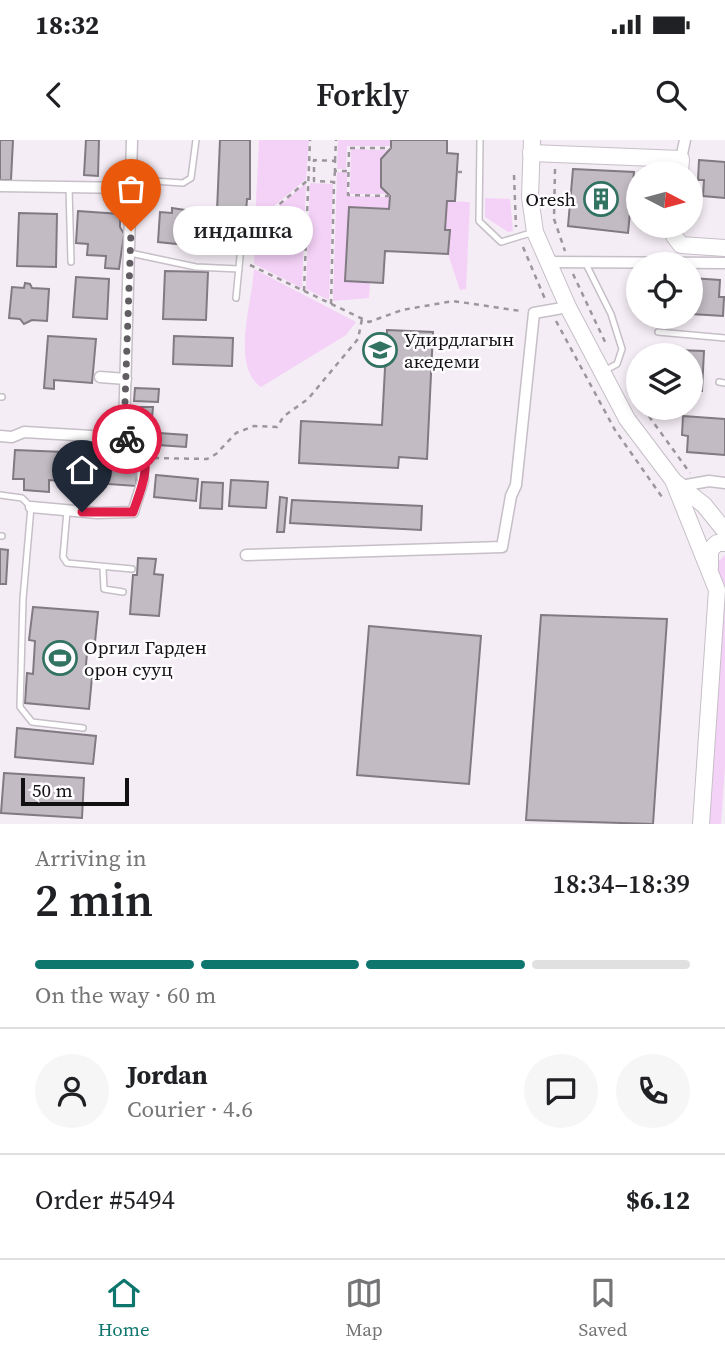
<!DOCTYPE html>
<html lang="en">
<head>
<meta charset="utf-8">
<style>
	body { margin:0; font-family:"Source Serif 4",serif; background:#f6f6f6; color:#202124; height:100vh; display:flex; flex-direction:column; font-size:26px; white-space:nowrap }
	* { box-sizing:border-box; margin:0 }
	p { font-size:23px; color:#757577 }
	.icon { flex:none; width:38px; height:38px; fill:none; stroke:currentColor; stroke-width:2; stroke-linecap:round; stroke-linejoin:round }
	.map { position:relative; height:684px; overflow:hidden }
	.panel { display:flex; flex-direction:column; background:#fff; flex:1 }
	.panel>* { flex:none }
	.needle { width:46px; rotate:96deg }
	.controls { position:absolute; left:626px; top:21px; display:grid; gap:14px }
	.controls a { display:grid; place-items:center; width:77px; height:77px; border-radius:50%; background:#fff; box-shadow:0 4px 10px #0003; font-size:35px }
	.scale { position:absolute; left:21px; bottom:18px; width:108px; box-sizing:border-box; padding-left:7px; border:4px solid #131013; border-top:0; font-size:19px; line-height:24px; white-space:nowrap; color:#131013; -webkit-text-stroke:5px #fefcfe; paint-order:stroke }
	.pin { position:absolute; display:grid; place-items:center; width:60px; height:60px; color:#fff; margin:-72px -30px; border-radius:50% 50% 50% 0; rotate:-45deg; box-shadow:0 0 7px #0007 }
	.pin .icon { rotate:45deg }
	.courier { position:absolute; display:grid; place-items:center; width:70px; height:70px; margin:-35px; border:5px solid #e11d48; border-radius:50%; background:#fff; color:#222; box-shadow:0 2px 9px #0007 }
	.bubble { position:absolute; height:49px; border-radius:24px; background:#fff; box-shadow:0 4px 10px #0003; font-size:23px; font-weight:600; line-height:49px; text-align:center }
	.summary em { font-style:normal; font-weight:600 }
	.summary div { display:flex; flex-direction:column-reverse }
	.summary { display:flex; align-items:center; justify-content:space-between; height:119px; padding:0 35px }
	h1 { font-size:46px; font-weight:600; line-height:52px }
	.bar { display:grid; grid-template-columns:repeat(4,1fr); gap:10px 7px; align-content:center; height:84px; padding:0 35px }
	.bar i { height:9px; border-radius:5px; background:#e0e0e0 }
	.bar .selected { background:#0f766e }
	.bar p { grid-column:span 4 }
	.line { display:flex; align-items:center; gap:18px; padding:0 35px; border-top:2px solid #e0e0e0 }
	.line div { flex:1 }
	.round { display:grid; place-items:center; flex:none; width:74px; height:74px; border-radius:37px; background:#f6f6f6 }
	.status { display:flex; justify-content:space-between; align-items:center; height:49px; padding:0 35px; background:#fff; direction:ltr }
	.status svg { height:19px; fill:currentColor }
	header { display:flex; justify-content:space-between; align-items:center; height:91px; padding:0 35px; background:#fff; font-size:32px; font-weight:600 }
	.menu { display:flex; justify-content:space-around; align-items:center; height:98px; border-top:2px solid #e0e0e0; background:#fff; font-size:19px; color:#757577 }
	.menu a { display:grid; justify-items:center; gap:4px }
	.menu .selected { color:#0f766e }
	.map>svg:first-child { display:block }
</style>
</head>
<body>
<div class="status"><b>18:32</b><svg viewBox="0 0 49 12"><path d="M0 12V9h3v3zM5 12V6h3v6zM10 12V3h3v9zM15 12V0h3v12zM26 1h20v11H26zM47 4h2v5h-2z"/></svg></div>
<header><svg class="icon" aria-label="back" viewBox="0 0 24 24"><path d="M15 5l-7 7 7 7"/></svg>Forkly<svg class="icon" aria-label="search" viewBox="0 0 24 24"><circle cx="10" cy="10" r="6"/><path d="M15 15l6 6"/></svg></header>
<div class="map">
<svg width="725" height="684" viewBox="0 0 725 684">
	<rect width="100%" height="100%" fill="#f5edf5"/>
	<g fill="#f4d1f7">
		<path d="M 259,0 L 309,0 L 306,39 L 255,82 Z"/>
		<path d="M 338,0 L 391,0 L 391,6 L 347,6 L 346,29 L 337,29 Z"/>
		<path d="M 351,9 L 388,10 C 378,21 378,44 388,54 L 350,54 Z"/>
		<path d="M 337,32 L 347,32 L 347,56 L 390,57 L 389,69 L 349,67 L 345,141 L 370,142 L 369,158 L 333,161 Z"/>
		<path d="M 306,43 L 302,148 L 254,124 L 256,86 Z"/>
		<path d="M 310,43 L 333,44 L 329,160 L 306,149 Z"/>
		<path d="M 485,58 L 510,59 L 513,91 L 508,92 L 485,77 Z"/>
		<path d="M 447,61 L 470,62 L 466,149 L 460,150 L 448,114 L 450,91 L 445,90 Z"/>
		<path d="M 254,129 L 356,182 L 346,195 L 261,247 C 230,226 253,160 254,129 Z"/>
		<path d="M 725,415 L 725,626 L 721,684 L 709,684 L 723,459 L 715,425 Z"/>
	</g>
	<g fill="#c2bbc3" stroke="#817a82" stroke-width="2">
		<path d="M 0,0 L 13,0 L 11,40 L 0,40 Z"/>
		<path d="M 86,0 L 99,0 L 98,36 L 84,35 Z"/>
		<path d="M 220,0 L 250,0 L 250,59 L 247,59 L 246,72 L 217,71 Z"/>
		<path d="M 391,0 L 447,0 L 447,13 L 458,14 L 455,61 L 447,61 L 445,90 L 450,90 L 448,114 L 385,111 L 383,143 L 345,141 L 349,67 L 389,69 L 390,56 L 381,47 L 381,19 L 391,8 Z"/>
		<path d="M 699,20 L 725,22 L 725,58 L 703,56 L 704,40 L 698,40 Z"/>
		<path d="M 573,29 L 634,32 L 628,93 L 568,86 Z"/>
		<path d="M 172,68 L 219,75 L 217,105 L 205,104 L 205,107 L 158,102 L 160,72 L 172,73 Z"/>
		<path d="M 78,71 L 120,74 L 120,87 L 124,94 L 119,129 L 105,128 L 106,116 L 87,115 L 88,104 L 76,103 Z"/>
		<path d="M 19,73 L 57,74 L 56,127 L 17,126 Z"/>
		<path d="M 165,131 L 208,132 L 206,180 L 163,179 Z"/>
		<path d="M 76,137 L 109,139 L 107,179 L 73,177 Z"/>
		<path d="M 691,138 L 720,140 L 719,157 L 724,157 L 723,176 L 691,174 Z"/>
		<path d="M 25,143 L 30,144 L 32,148 L 49,149 L 47,181 L 32,180 L 24,184 L 20,179 L 9,178 L 12,147 L 24,148 Z"/>
		<path d="M 387,190 L 433,192 L 427,319 L 399,317 L 398,328 L 299,323 L 301,281 L 382,285 Z"/>
		<path d="M 48,196 L 96,199 L 92,243 L 54,240 L 54,249 L 44,248 Z"/>
		<path d="M 174,196 L 233,198 L 232,226 L 173,224 Z"/>
		<path d="M 647,209 L 704,211 L 702,251 L 691,251 L 691,215 L 646,215 Z"/>
		<path d="M 135,248 L 159,249 L 158,262 L 134,261 Z"/>
		<path d="M 139,267 L 153,267 L 151,288 L 138,287 Z"/>
		<path d="M 683,276 L 725,279 L 725,315 L 687,312 L 688,296 L 682,295 Z"/>
		<path d="M 159,293 L 187,295 L 186,307 L 158,305 Z"/>
		<path d="M 15,310 L 139,315 L 136,346 L 94,343 L 94,358 L 73,357 L 74,342 L 49,340 L 49,352 L 24,350 L 24,339 L 13,339 Z"/>
		<path d="M 156,335 L 198,339 L 196,361 L 154,357 Z"/>
		<path d="M 231,340 L 268,342 L 266,368 L 229,366 Z"/>
		<path d="M 202,342 L 223,343 L 222,369 L 200,368 Z"/>
		<path d="M 280,357 L 287,358 L 284,392 L 277,392 Z"/>
		<path d="M 292,360 L 422,366 L 421,390 L 290,383 Z"/>
		<path d="M 0,409 L 8,410 L 6,444 L 0,444 Z"/>
		<path d="M 138,418 L 156,419 L 154,434 L 163,435 L 159,476 L 130,474 L 133,435 L 137,435 Z"/>
		<path d="M 33,467 L 98,472 L 95,502 L 88,502 L 85,536 L 92,537 L 89,569 L 25,563 L 27,533 L 33,534 L 35,501 L 29,500 Z"/>
		<path d="M 541,475 L 667,479 L 653,684 L 526,680 Z"/>
		<path d="M 369,486 L 481,496 L 469,644 L 357,635 Z"/>
		<path d="M 17,588 L 96,596 L 93,624 L 15,617 Z"/>
		<path d="M 4,633 L 84,638 L 82,678 L 1,673 Z"/>
	</g>
	<g fill="none" stroke-linecap="round" stroke-linejoin="round">
		<g stroke="#c6bfc7" stroke-width="8">
			<g id="lane">
				<path d="M 480,0 L 479,81 L 501,102 L 534,92"/>
				<path d="M 153,41 L 183,43 L 191,38 L 196,0"/>
				<path d="M 69,48 L 71,122"/>
				<path d="M 130,113 L 196,127 L 239,129"/>
				<path d="M 586,124 L 611,174 L 622,209 L 617,224 L 604,231"/>
				<path d="M 236,158 L 242,96"/>
				<path d="M 658,192 L 725,198"/>
				<path d="M 719,242 L 725,243"/>
				<path d="M 0,257 L 2,257"/>
				<path d="M 0,355 L 22,358 L 31,367 L 23,459 L 20,567 L 32,582 L 83,588"/>
				<path d="M 67,371 L 63,417 L 67,423 L 132,429"/>
				<path d="M 0,396 L 2,396"/>
				<path d="M 103,429 L 104,449 L 123,452"/>
			</g>
		</g>
		<g stroke="#c6bfc7" stroke-width="13">
			<g id="street">
				<path d="M 681,19 L 685,0"/>
				<path d="M 0,46 L 131,48"/>
				<path d="M 548,122 L 725,123"/>
				<path d="M 100,237 L 126,239"/>
				<path d="M 0,296 L 12,297 L 24,292 L 109,297 L 124,290"/>
				<path d="M 681,346 L 709,341 L 725,343"/>
				<path d="M 31,367 L 97,373 L 133,372 L 143,341 L 141,311 L 128,302 L 124,290 L 132,0"/>
				<path d="M 246,415 L 502,407 L 511,356 L 516,345 L 534,173 L 568,167"/>
			</g>
		</g>
		<g stroke="#c6bfc7" stroke-width="18">
			<g id="secondary">
				<path d="M 532,0 L 530,57 L 535,92 L 568,167 L 627,279 L 673,340 L 717,450 L 701,684"/>
				<path d="M 531,13 L 681,19 L 680,33"/>
				<path d="M 673,86 L 674,96 L 681,105 L 725,108"/>
				<path d="M 675,342 L 704,365 L 725,391"/>
				<path d="M 710,427 L 710,410 L 717,403 L 725,403"/>
			</g>
		</g>
		<g stroke="#9c969c" stroke-width="2.5" stroke-dasharray="5 5" stroke-linecap="butt">
			<path d="M 335,21 L 336,0"/>
			<path d="M 555,29 L 554,79 L 565,111"/>
			<path d="M 335,31 L 334,42 L 314,41 L 314,20 L 335,21 L 335,31 L 348,31"/>
			<path d="M 457,32 L 466,32"/>
			<path d="M 514,35 L 516,87"/>
			<path d="M 390,56 L 348,55 L 349,8 L 391,8"/>
			<path d="M 249,90 L 308,40"/>
			<path d="M 523,107 L 545,159"/>
			<path d="M 250,125 L 369,182 L 402,170 L 453,161 L 521,171"/>
			<path d="M 573,134 L 606,204"/>
			<path d="M 304,151 L 310,0"/>
			<path d="M 331,164 L 334,42"/>
			<path d="M 556,181 L 615,290 L 662,357"/>
			<path d="M 629,247 L 639,261"/>
			<path d="M 643,268 L 690,333"/>
			<path d="M 154,318 L 207,319 L 216,314 L 236,293 L 254,286 L 277,287 L 284,276 L 308,259 L 358,199 L 362,179"/>
		</g>
		<use href="#lane" stroke="#fff" stroke-width="5"/>
		<use href="#street" stroke="#fff" stroke-width="10"/>
		<use href="#secondary" stroke="#fff" stroke-width="16"/>
	</g>
	<g fill="none" stroke-linecap="round" stroke-linejoin="round">
		<path stroke="#625d62" stroke-width="7" stroke-dasharray="0 12.6" d="M 127,299 L 124,290 L 131,91"/>
		<path stroke="#e11d48" stroke-width="9" d="M 82,372 L 133,372 C 138,357 153,325 140,310 C 137,306 131,303 127,299"/>
	</g>
	<defs>
		<g id="building-ring" transform="scale(1.75)"><circle r="9.5" fill="#fefcfe" stroke="#317261" stroke-width="1.5"/><path d="M-4-6H4V6H1V3H-1V6H-4ZM-2.5-4.3h1.7v1.8h-1.7ZM.8-4.3h1.7v1.8H.8ZM-2.5-1h1.7V.8h-1.7ZM.8-1h1.7V.8H.8Z" fill="#317261"/></g>
		<g id="university-ring" transform="scale(1.75)"><circle r="9.5" fill="#fefcfe" stroke="#317261" stroke-width="1.5"/><path d="M0-5L7-2L0 1L-7-2ZM-4 1L0 2.5L4 1V4Q0 6-4 4Z" fill="#317261"/></g>
		<g id="stadium-ring" transform="scale(1.75)"><circle r="9.5" fill="#fefcfe" stroke="#317261" stroke-width="1.5"/><path d="M0-5a6.5 5 0 1 0 0 10a6.5 5 0 1 0 0-10ZM-3.5-1.8h7v3.6h-7Z" fill="#317261"/></g>
	</defs>
	<g fill-rule="evenodd">
		<use href="#building-ring" x="601" y="59"/>
		<use href="#university-ring" x="380" y="210"/>
		<use href="#stadium-ring" x="60" y="518"/>
	</g>
	<g text-anchor="middle" dominant-baseline="central" stroke-width="5" stroke-linejoin="round" paint-order="stroke">
		<g font-size="19" fill="#131013" stroke="#fefcfe" text-anchor="start">
			<text x="576" y="59" text-anchor="end">Oresh</text>
			<text x="404" y="199">Удирдлагын<tspan x="404" dy="22">акедеми</tspan></text>
			<text x="84" y="507">Оргил Гарден<tspan x="84" dy="22">орон сууц</tspan></text>
		</g>
	</g>
</svg>
<div class="controls">
<a><svg class="needle" viewBox="-14 -14 28 28"><path d="M0-13l5 13h-10z" fill="#e53935"/><path d="M0 13l5-13h-10z" fill="#757577"/></svg></a>
<a><svg class="icon" aria-label="locate" viewBox="0 0 24 24"><circle cx="12" cy="12" r="6"/><path d="M12 2v4M12 18v4M2 12h4M18 12h4"/></svg></a>
<a><svg class="icon" aria-label="layers" viewBox="0 0 24 24"><path d="M12 4l9 5-9 5-9-5zM3 14l9 5 9-5"/></svg></a>
</div>
<div class="scale">50 m</div>
<div class="pin" style="left:131px;top:91px;background:#ea580c"><svg class="icon" aria-label="bag" viewBox="0 0 24 24"><path d="M5 8h14l-1 12H6zM9 8a3 3 0 0 1 6 0"/></svg></div>
<div class="pin" style="left:82px;top:372px;background:#1f2937"><svg class="icon" aria-label="home" viewBox="0 0 24 24"><path d="M3 11l9-7 9 7M6 9v11h12V9"/></svg></div>
<div class="courier" style="left:127px;top:299px"><svg class="icon" aria-label="bike" viewBox="0 0 24 24"><circle cx="6" cy="16" r="4"/><circle cx="18" cy="16" r="4"/><path d="M6 16l4-8h5l3 8M10 8l3 8H6M13 5h3"/></svg></div>
<div class="bubble" style="left:173px;top:66px;width:140px">индашка</div>
</div>
<section class="panel">
<div class="summary"><div><h1>2 min</h1><p>Arriving in</p></div><em>18:34–18:39</em></div>
<div class="bar"><i class="selected"></i><i class="selected"></i><i class="selected"></i><i></i><p>On the way · 60 m</p></div>
<div class="line" style="height:126px"><a class="round"><svg class="icon" aria-label="person" viewBox="0 0 24 24"><circle cx="12" cy="8" r="4"/><path d="M4 21q1-7 8-7t8 7"/></svg></a><div><b>Jordan</b><p>Courier · 4.6</p></div><a class="round"><svg class="icon" aria-label="chat" viewBox="0 0 24 24"><path d="M4 5h16v11H9l-5 4z"/></svg></a><a class="round"><svg class="icon" aria-label="phone" viewBox="0 0 24 24"><path d="M5 4h4l2 5-3 2q2 4 5 5l2-3 5 2v4C11 20 4 13 5 4z"/></svg></a></div>
<div class="line" style="height:91px"><div>Order #5494</div><b>$6.12</b></div>
</section>
<nav class="menu">
<a class="selected"><svg class="icon" aria-label="home" viewBox="0 0 24 24"><path d="M3 11l9-7 9 7M6 9v11h12V9"/></svg>Home</a>
<a><svg class="icon" aria-label="map" viewBox="0 0 24 24"><path d="M3 6l6-2 6 2 6-2v14l-6 2-6-2-6 2zM9 4v14M15 6v14"/></svg>Map</a>
<a><svg class="icon" aria-label="saved" viewBox="0 0 24 24"><path d="M7 4h10v16l-5-4-5 4z"/></svg>Saved</a>
</nav>
</body>
</html>
